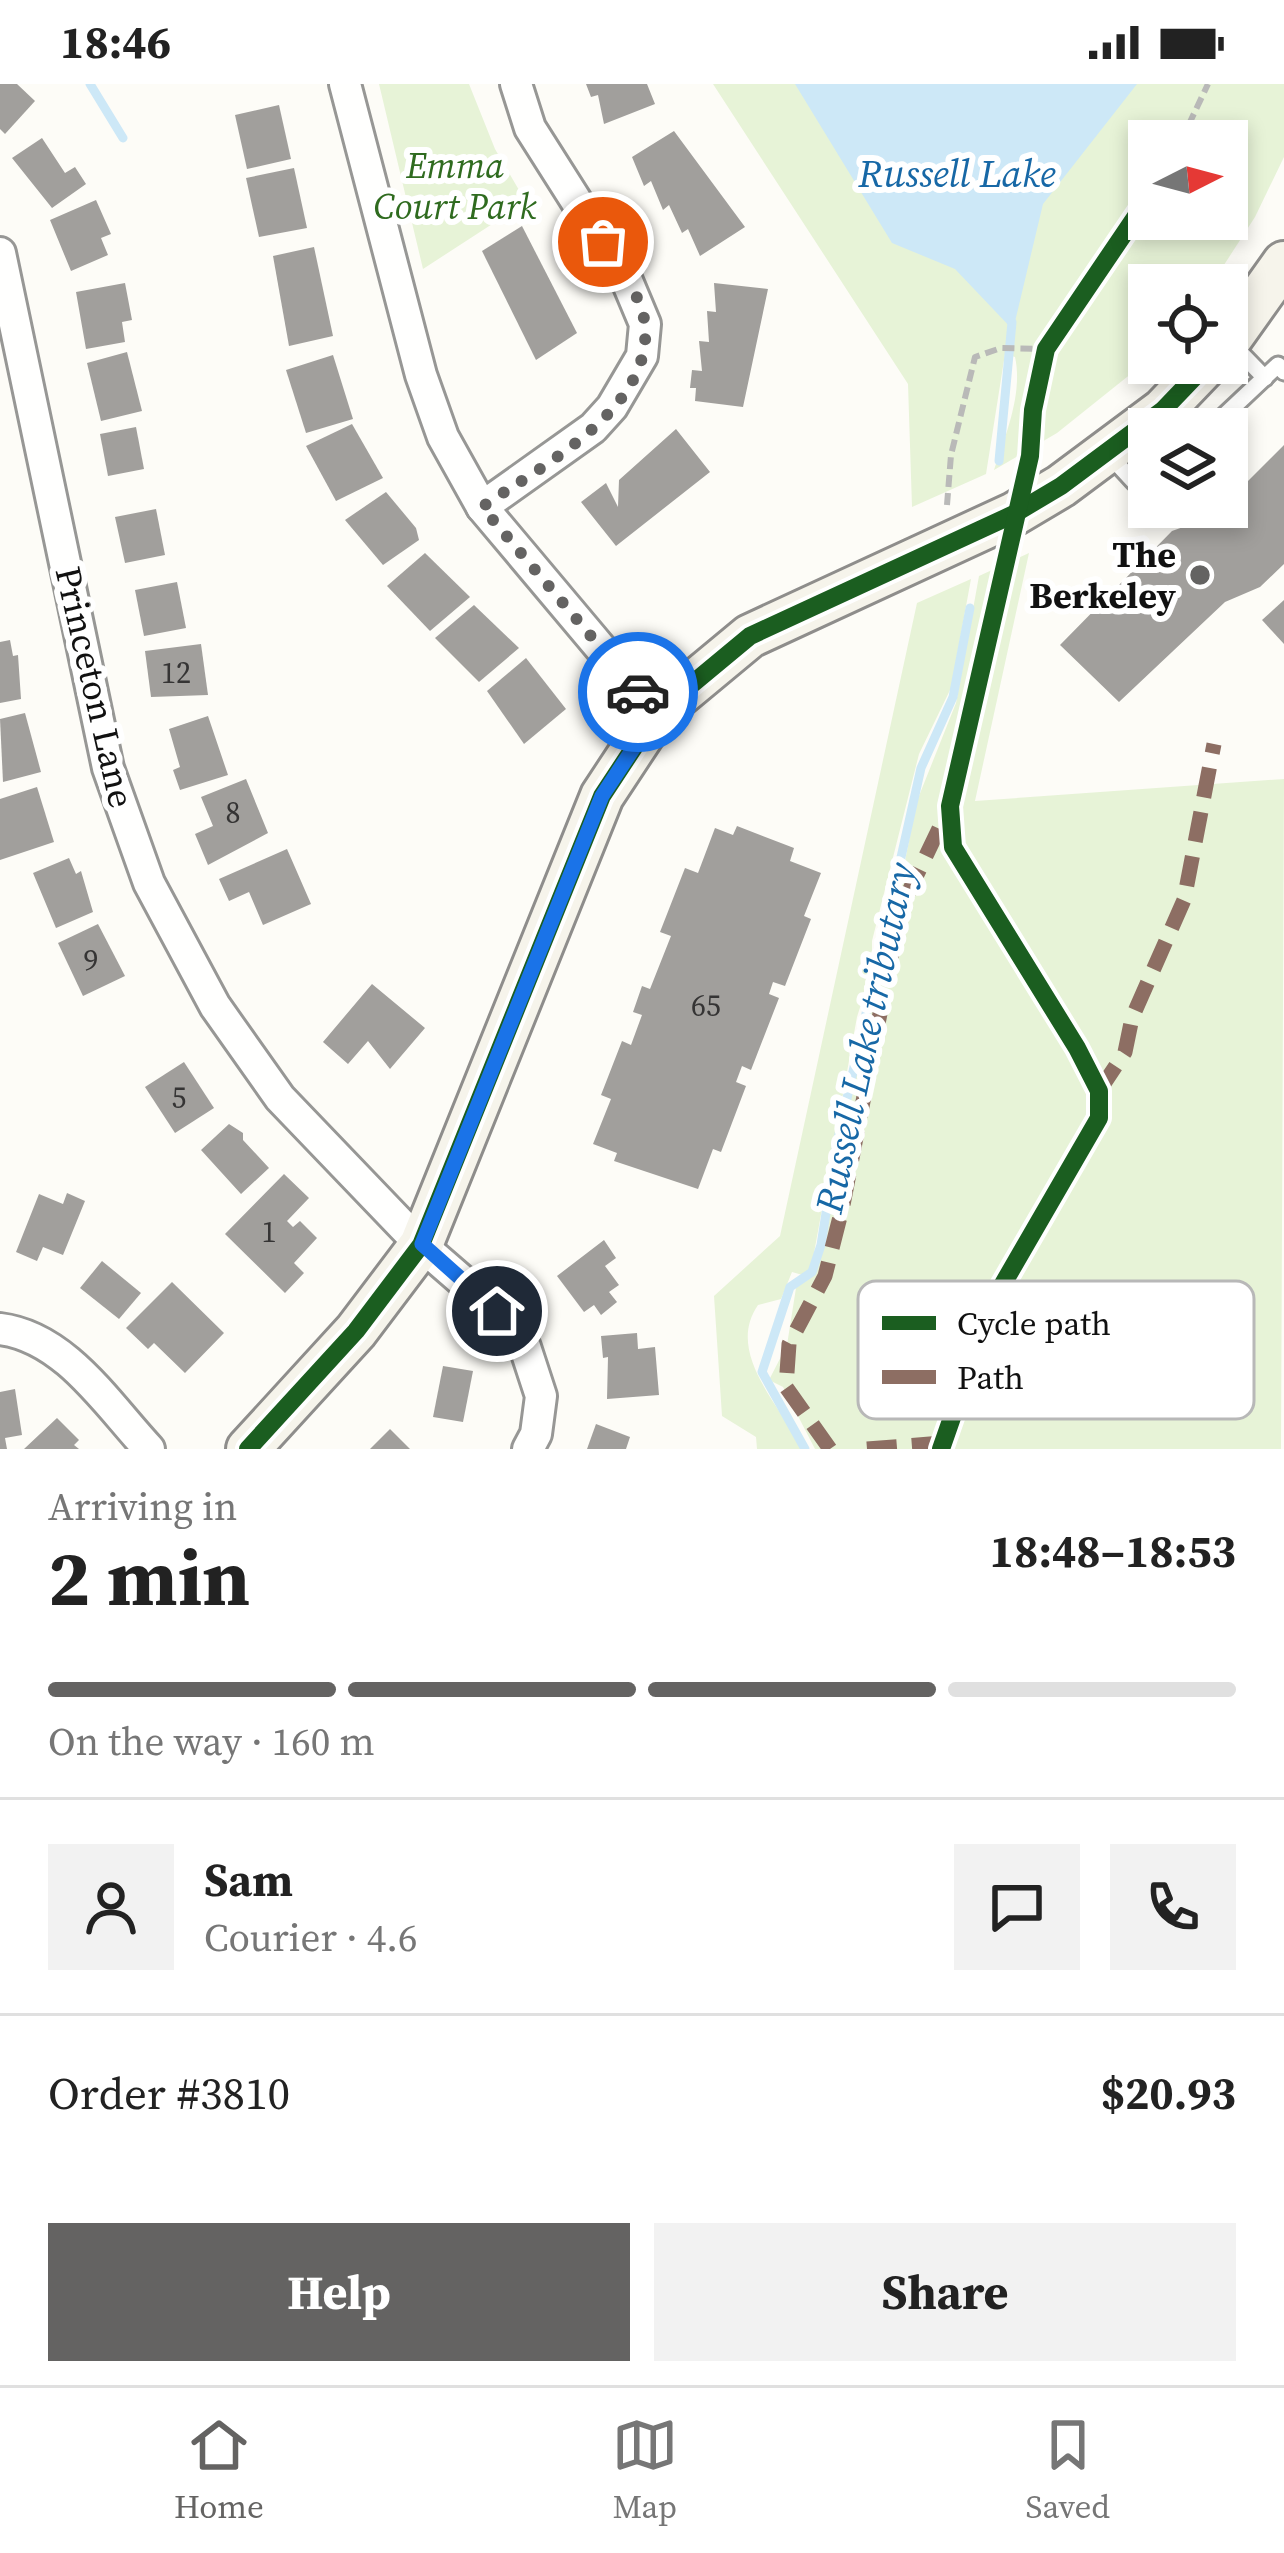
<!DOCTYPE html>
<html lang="en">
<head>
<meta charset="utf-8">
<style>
	body { margin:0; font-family:"Source Serif 4",serif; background:#f2f2f2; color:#222; height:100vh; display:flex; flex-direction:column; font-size:45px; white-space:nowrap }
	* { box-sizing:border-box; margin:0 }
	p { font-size:39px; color:#767676 }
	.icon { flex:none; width:66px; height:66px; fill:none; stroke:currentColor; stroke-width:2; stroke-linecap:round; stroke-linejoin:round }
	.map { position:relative; height:1365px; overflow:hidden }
	.details { display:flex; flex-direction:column; background:#fff; flex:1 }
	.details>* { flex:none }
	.needle { width:78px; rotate:84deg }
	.buttons { position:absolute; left:1128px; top:36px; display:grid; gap:24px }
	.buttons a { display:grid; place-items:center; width:120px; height:120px; border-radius:0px; background:#fff; box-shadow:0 6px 18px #0003; font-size:60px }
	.pin { position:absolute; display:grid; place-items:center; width:102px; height:102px; color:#fff; margin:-51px; border:6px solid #fff; border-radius:50%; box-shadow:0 3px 12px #0007 }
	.courier { position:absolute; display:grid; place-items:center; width:120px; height:120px; margin:-60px; border:9px solid #1a73e8; border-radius:50%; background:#fff; color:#222; box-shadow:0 3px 15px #0007 }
	.summary em { font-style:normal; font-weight:700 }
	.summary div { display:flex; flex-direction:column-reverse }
	.summary { display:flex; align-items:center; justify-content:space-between; height:204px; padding:0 48px }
	h1 { font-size:78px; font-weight:700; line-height:90px }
	.bar { display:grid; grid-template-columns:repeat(4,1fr); gap:18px 12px; align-content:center; height:144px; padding:0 48px }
	.bar i { height:15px; border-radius:9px; background:#e0e0e0 }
	.bar .selected { background:#646362 }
	.bar p { grid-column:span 4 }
	.line { display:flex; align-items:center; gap:30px; padding:0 48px; border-top:3px solid #e0e0e0 }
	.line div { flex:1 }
	.round { display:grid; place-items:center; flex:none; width:126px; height:126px; border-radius:0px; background:#f2f2f2 }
	.action { display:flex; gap:24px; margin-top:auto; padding:24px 48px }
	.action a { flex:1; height:138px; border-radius:0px; background:#646362; color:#fff; font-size:48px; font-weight:700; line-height:138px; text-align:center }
	.action a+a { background:#f2f2f2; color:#222 }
	.status { display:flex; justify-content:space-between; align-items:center; height:84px; padding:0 60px; background:#fff; direction:ltr }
	.status svg { height:33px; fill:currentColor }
	.tab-bar { display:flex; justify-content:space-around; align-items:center; height:168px; border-top:3px solid #e0e0e0; background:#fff; font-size:33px; color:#767676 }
	.tab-bar a { display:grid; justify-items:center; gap:6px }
	.tab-bar .selected { color:#646362 }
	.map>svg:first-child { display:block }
</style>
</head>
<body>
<div class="status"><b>18:46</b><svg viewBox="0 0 49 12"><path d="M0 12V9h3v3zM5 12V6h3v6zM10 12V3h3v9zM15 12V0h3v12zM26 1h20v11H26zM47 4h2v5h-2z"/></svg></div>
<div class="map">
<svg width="1284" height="1365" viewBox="0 0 1284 1365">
	<rect width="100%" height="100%" fill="#fdfcf7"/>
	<g fill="#e7f3d7" fill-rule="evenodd">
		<path d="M 379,0 L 469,0 L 495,65 L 526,118 L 423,185 Z"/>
		<path d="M 713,0 L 1284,0 L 1284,73 L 1255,133 L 1211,201 L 1149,201 L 1149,273 L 1137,285 L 1057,349 L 994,386 C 1006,350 1023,309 1015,273 L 1005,270 L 986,390 L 912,423 L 908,300 ZM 1149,57 L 1227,57 L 1227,135 L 1149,135 Z"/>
		<path d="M 1029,469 L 975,717 L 1284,695 L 1281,1365 L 815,1365 L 783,1303 L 769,1296 L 787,1261 L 796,1204 L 813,1191 L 825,1159 L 855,979 L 882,891 L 917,717 L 956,619 L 979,492 Z"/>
		<path d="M 971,495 L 951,604 L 919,670 L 872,857 L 872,885 L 857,933 L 812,1180 L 806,1192 L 792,1188 L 781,1215 L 758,1221 C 724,1270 784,1325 802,1365 L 757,1365 L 756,1353 L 722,1332 L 714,1212 L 780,1152 L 917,519 Z"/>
	</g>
	<path fill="#cde8f7" d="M 795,0 L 1137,0 L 1043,120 L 1013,246 L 955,185 L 892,159 Z"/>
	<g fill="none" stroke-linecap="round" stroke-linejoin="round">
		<g stroke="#cde8f7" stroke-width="9">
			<path d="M 90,0 L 123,54"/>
			<path d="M 999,377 L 1012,238"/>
			<path d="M 805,1365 L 762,1288 L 790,1203 L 812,1188 L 821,1161 L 837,1059 L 921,684 L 953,613 L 970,524"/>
		</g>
	</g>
	<g fill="#a19f9c">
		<path d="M 0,0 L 17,0 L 35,17 L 5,50 L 0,45 Z"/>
		<path d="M 586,0 L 647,0 L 655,20 L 604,40 L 598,11 L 591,13 Z"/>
		<path d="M 279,21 L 291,75 L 247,85 L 235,31 Z"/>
		<path d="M 674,47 L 745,143 L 700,172 L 688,145 L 682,149 L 669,121 L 663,126 L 651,97 L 644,102 L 632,73 Z"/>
		<path d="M 42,54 L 65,89 L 75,83 L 86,100 L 52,124 L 12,74 Z"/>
		<path d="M 294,84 L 307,144 L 259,153 L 246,94 Z"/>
		<path d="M 96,116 L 111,150 L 101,154 L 108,171 L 71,187 L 50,136 Z"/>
		<path d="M 522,142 L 577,249 L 536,276 L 482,167 Z"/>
		<path d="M 314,163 L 333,252 L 289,262 L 273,172 Z"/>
		<path d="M 125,199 L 132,236 L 122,238 L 125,258 L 86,265 L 76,208 Z"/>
		<path d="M 714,199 L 768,205 L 743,323 L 695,317 L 696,304 L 690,304 L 692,286 L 702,287 L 699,257 L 709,258 L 707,227 L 716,228 Z"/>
		<path d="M 127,268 L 142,327 L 101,337 L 87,279 Z"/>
		<path d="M 333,271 L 353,335 L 306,349 L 286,286 Z"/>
		<path d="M 352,340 L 383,394 L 336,417 L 306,362 Z"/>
		<path d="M 136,343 L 144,385 L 108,392 L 100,350 Z"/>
		<path d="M 676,345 L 710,388 L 616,462 L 581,418 L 606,399 L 618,423 L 619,396 Z"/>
		<path d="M 1284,361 L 1284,480 L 1260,503 L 1225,518 L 1119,618 L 1060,561 L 1172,447 L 1186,442 L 1184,435 L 1210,423 L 1227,423 L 1227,405 L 1234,411 Z"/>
		<path d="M 386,408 L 416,444 L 419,456 L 383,481 L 345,436 Z"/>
		<path d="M 156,425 L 165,471 L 125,479 L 115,433 Z"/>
		<path d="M 425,469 L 470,513 L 430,547 L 387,502 Z"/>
		<path d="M 177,498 L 186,544 L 144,552 L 135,506 Z"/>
		<path d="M 1284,516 L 1284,560 L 1262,536 Z"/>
		<path d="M 474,521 L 519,564 L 479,598 L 435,554 Z"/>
		<path d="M 10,556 L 13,572 L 18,571 L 21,615 L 0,619 L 0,558 Z"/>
		<path d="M 201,560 L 208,611 L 151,613 L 145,567 Z"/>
		<path d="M 526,574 L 566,625 L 524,660 L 487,607 Z"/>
		<path d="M 25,629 L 41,688 L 3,698 L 0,635 Z"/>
		<path d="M 208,632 L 228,691 L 180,706 L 173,686 L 180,683 L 169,645 Z"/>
		<path d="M 246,695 L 268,749 L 208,781 L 195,750 L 213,742 L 201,713 Z"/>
		<path d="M 37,703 L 54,758 L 0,776 L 0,715 Z"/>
		<path d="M 737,742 L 794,764 L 790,777 L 821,789 L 804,832 L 811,835 L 785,902 L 773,898 L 769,910 L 779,914 L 751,986 L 742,982 L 736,998 L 746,1002 L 721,1068 L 713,1065 L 698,1105 L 614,1077 L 617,1069 L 593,1060 L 611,1015 L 601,1011 L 622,957 L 631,961 L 642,931 L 633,928 L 642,902 L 650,905 L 671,852 L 660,848 L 685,784 L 698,789 L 715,744 L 733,751 Z"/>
		<path d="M 287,765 L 311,820 L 263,841 L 249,808 L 229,817 L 219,795 Z"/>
		<path d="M 69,774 L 76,790 L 81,787 L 93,828 L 56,844 L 33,789 Z"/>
		<path d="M 98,840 L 125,892 L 83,912 L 58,859 Z"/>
		<path d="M 372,900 L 425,944 L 390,985 L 368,957 L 348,980 L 323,958 Z"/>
		<path d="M 184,978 L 214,1024 L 175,1049 L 145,1003 Z"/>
		<path d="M 229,1040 L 243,1049 L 243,1056 L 269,1084 L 241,1110 L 201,1066 Z"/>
		<path d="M 284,1090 L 309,1114 L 287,1137 L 293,1143 L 300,1137 L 317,1154 L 294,1179 L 304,1189 L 285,1209 L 225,1150 Z"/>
		<path d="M 67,1109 L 85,1117 L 63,1171 L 43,1163 L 37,1177 L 16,1168 L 39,1110 L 63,1120 Z"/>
		<path d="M 604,1156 L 616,1174 L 605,1182 L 619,1201 L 609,1208 L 617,1218 L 601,1231 L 594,1221 L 584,1228 L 557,1192 Z"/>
		<path d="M 102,1177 L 141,1209 L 119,1235 L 80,1204 Z"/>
		<path d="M 172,1198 L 224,1249 L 185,1289 L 154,1259 L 148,1265 L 126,1244 Z"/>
		<path d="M 637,1249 L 638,1265 L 655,1263 L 659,1311 L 607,1315 L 608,1273 L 603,1274 L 601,1252 Z"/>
		<path d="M 443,1282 L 473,1287 L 463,1338 L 433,1333 Z"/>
		<path d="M 15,1305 L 22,1351 L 5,1354 L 7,1365 L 0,1365 L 0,1308 Z"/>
		<path d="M 57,1334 L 79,1356 L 74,1361 L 79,1365 L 24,1365 Z"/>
		<path d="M 596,1340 L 630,1353 L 626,1365 L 587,1365 Z"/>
		<path d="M 390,1345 L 410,1365 L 370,1365 Z"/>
	</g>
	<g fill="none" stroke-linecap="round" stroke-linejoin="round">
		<g stroke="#979795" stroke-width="21">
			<g id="lane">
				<path d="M 1231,259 L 1265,294"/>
				<path d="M 1210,345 L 1278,281 L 1284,288"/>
				<path d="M 1110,372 L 1134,398 L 1149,396"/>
			</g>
		</g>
		<g stroke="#979795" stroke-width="36">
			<g id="street">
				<path d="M 345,0 L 421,291 L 443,353 L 482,423 L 656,630"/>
				<path d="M 0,169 L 108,684 L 149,799 L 215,922 L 280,1014 L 421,1161 L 497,1227 L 525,1263 L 541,1312 L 536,1350 L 528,1365"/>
				<path d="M 482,423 L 593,344 L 612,323 L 642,272 L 645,240 L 627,197 L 530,44 L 516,0"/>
				<path d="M 0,1245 C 65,1253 107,1320 149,1365"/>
			</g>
		</g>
		<g stroke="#8e8d8b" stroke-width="48">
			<g id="secondary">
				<path d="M 1227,259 L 1284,179"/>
				<path d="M 248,1365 L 356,1247 L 421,1161 L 602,712 L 656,630 L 750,552 L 1014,430 L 1061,402 L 1163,326 L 1208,279"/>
			</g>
		</g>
		<g stroke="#b9b9b8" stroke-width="6" stroke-dasharray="12 6" stroke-linecap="butt">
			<path d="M 1181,57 L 1208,0"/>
			<path d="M 1027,380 L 1046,265 L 1149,113"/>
			<path d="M 947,421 L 951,371 L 975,273 L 1001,264 L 1046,265"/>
		</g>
		<use href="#lane" stroke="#fffffe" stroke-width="15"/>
		<use href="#street" stroke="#fffffe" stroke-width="30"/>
		<use href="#secondary" stroke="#f6f4eb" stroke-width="42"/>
		<g stroke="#8d6e63" stroke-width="15" stroke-dasharray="30 15" stroke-linecap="butt">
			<path d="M 1099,1007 L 1125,968 L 1132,934 L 1184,816 L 1214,660"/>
			<path d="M 830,1365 L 786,1303 L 789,1260 L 825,1192 L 843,1121 L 900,826 L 945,732"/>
			<path d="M 867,1365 L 942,1359"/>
		</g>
		<g stroke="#fff" stroke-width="26">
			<g id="cycleway">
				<path d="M 248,1365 L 356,1247 L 421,1161 L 602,712 L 656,630 L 750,552 L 1014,430 L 1061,402 L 1163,326 L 1208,279"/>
				<path d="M 941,1365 L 992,1219 L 1099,1034 L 1099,1007 L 1077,964 L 953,763 L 950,722 L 1030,372 L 1033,326 L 1046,265 L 1149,113"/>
			</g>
		</g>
		<use href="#cycleway" stroke="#1b5e20" stroke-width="18"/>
	</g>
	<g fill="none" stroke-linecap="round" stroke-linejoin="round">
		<path stroke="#646362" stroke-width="12" stroke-dasharray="0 21.6" d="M 603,158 C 618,182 643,213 645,242 C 652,327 539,383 482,423 L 638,608"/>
		<path stroke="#1a73e8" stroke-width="15" d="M 497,1227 L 422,1160 L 602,712 L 656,630 L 638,608"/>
	</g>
	<circle fill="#646362" stroke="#fff" stroke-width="4.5" cx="1200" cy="491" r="12"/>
	<g text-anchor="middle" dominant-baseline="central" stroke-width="12" stroke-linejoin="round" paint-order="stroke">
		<g font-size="30" fill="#353434">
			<text x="176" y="588">12</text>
			<text x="233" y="728">8</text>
			<text x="91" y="876">9</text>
			<text x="706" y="921">65</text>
			<text x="179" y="1013">5</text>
			<text x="269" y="1147">1</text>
		</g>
		<g font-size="36" font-style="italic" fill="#2f6b1f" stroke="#fff">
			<text x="455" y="81">Emma<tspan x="455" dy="41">Court Park</tspan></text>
		</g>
		<g font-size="36" font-weight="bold" fill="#111" stroke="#fff" text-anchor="end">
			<text x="1176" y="470">The<tspan x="1176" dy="41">Berkeley</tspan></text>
		</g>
		<g font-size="36" fill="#111" stroke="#fff">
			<text transform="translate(95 603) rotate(77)">Princeton Lane</text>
		</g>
		<g font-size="39" font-style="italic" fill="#1768a6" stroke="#fff">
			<text x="957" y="89">Russell Lake</text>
			<text transform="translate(865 954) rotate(-78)">Russell Lake tributary</text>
		</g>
	</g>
	<rect x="858" y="1197" width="396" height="138" rx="18" fill="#fff" stroke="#b8b8b8" stroke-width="3"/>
	<rect x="882" y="1232" width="54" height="14" fill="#1b5e20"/>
	<rect x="882" y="1286" width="54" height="14" fill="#8d6e63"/>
	<g font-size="33" fill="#111">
		<text x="957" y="1251">Cycle path</text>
		<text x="957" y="1305">Path</text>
	</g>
</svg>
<div class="buttons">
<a><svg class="needle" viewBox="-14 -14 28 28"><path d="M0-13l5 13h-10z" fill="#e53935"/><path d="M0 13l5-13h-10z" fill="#767676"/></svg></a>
<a><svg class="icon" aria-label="locate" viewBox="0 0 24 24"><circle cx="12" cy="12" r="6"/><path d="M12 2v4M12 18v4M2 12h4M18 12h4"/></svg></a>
<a><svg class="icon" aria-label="layers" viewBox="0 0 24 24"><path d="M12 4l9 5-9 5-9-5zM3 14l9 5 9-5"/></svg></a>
</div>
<div class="pin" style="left:603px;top:158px;background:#ea580c"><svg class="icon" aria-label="bag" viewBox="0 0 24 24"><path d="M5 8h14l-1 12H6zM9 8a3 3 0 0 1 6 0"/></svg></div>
<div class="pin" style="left:497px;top:1227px;background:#1f2937"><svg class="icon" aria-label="home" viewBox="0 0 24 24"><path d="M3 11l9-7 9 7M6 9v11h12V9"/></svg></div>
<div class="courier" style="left:638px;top:608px"><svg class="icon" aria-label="car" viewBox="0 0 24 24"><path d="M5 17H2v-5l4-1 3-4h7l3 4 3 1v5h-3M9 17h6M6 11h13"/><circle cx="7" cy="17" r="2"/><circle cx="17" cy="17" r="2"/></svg></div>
</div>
<section class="details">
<div class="summary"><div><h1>2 min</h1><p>Arriving in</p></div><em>18:48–18:53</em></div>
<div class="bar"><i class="selected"></i><i class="selected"></i><i class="selected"></i><i></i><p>On the way · 160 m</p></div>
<div class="line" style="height:216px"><a class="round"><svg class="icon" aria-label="person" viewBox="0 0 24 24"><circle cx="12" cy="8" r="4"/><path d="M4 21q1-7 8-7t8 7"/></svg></a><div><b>Sam</b><p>Courier · 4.6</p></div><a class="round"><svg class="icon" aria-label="chat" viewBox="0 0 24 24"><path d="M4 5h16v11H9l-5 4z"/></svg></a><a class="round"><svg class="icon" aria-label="phone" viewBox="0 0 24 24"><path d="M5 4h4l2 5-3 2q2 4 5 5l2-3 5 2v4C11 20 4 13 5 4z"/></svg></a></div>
<div class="line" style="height:156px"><div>Order #3810</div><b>$20.93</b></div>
<div class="action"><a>Help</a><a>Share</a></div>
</section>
<nav class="tab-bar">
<a class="selected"><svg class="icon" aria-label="home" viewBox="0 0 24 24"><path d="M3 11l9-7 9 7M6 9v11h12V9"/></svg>Home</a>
<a><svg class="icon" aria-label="map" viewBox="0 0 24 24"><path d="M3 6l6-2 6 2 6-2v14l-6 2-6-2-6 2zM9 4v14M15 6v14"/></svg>Map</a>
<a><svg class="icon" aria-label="saved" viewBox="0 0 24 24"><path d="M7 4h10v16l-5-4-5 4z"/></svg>Saved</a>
</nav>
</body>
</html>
